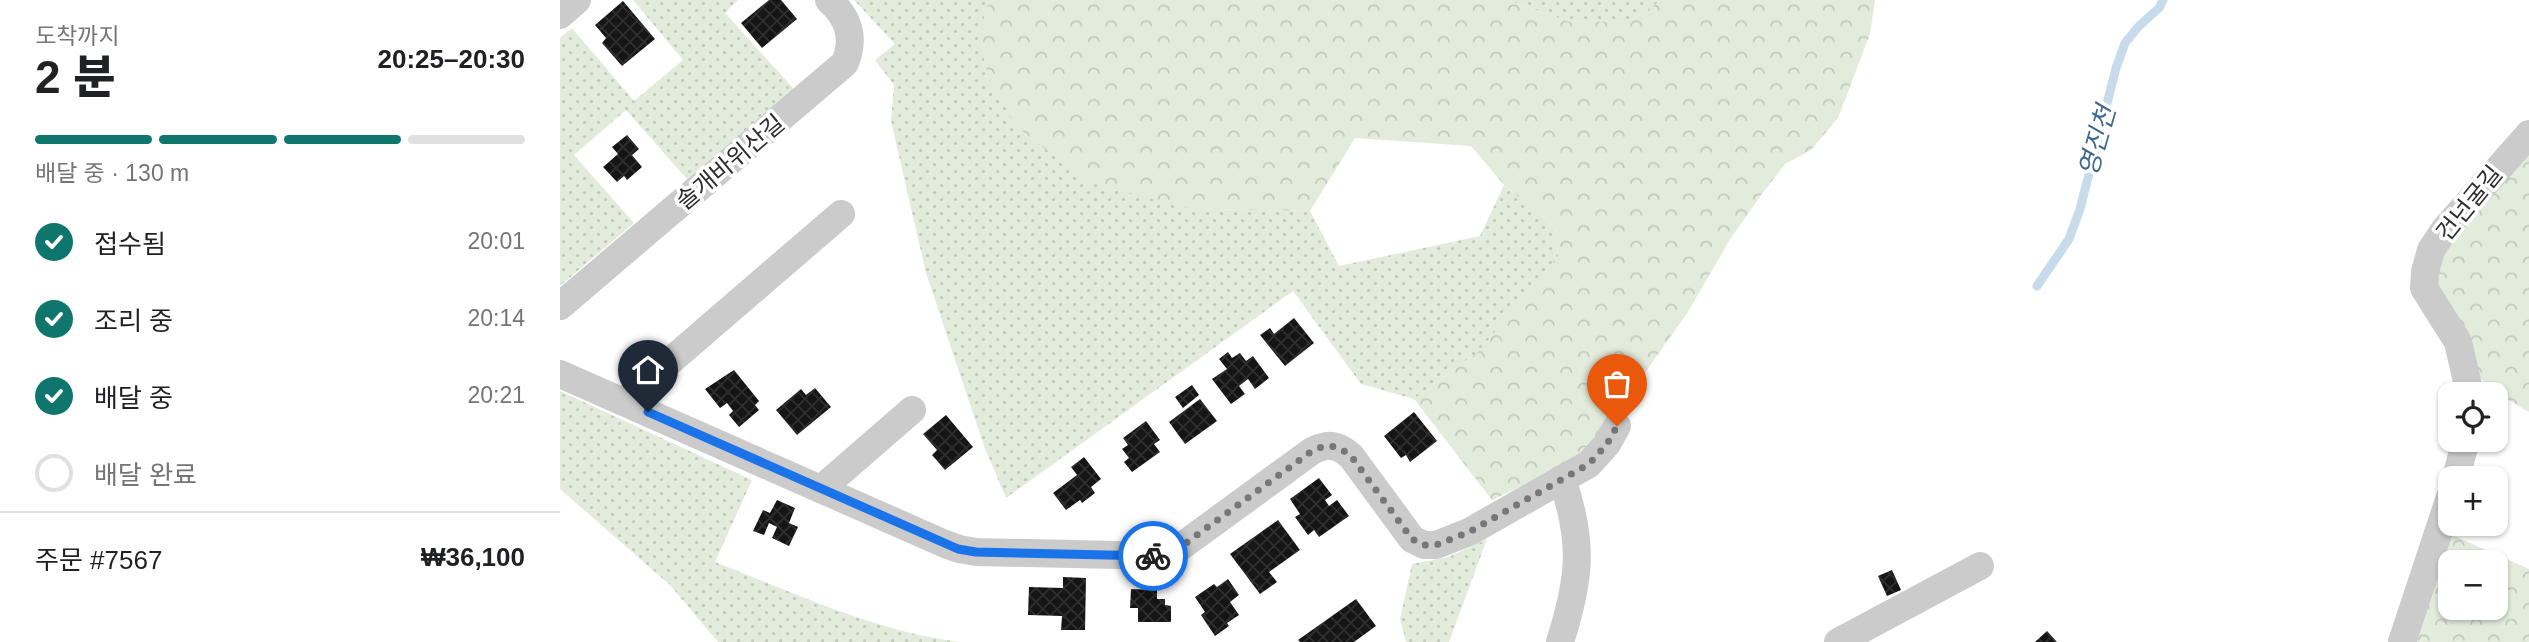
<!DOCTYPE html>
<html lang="ko">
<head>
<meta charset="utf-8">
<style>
	body { margin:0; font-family:Helvetica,"Noto Sans KR",sans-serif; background:#f2f2f2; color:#202124; height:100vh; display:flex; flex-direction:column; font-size:26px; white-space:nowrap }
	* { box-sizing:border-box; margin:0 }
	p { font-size:23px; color:#757577 }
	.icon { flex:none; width:38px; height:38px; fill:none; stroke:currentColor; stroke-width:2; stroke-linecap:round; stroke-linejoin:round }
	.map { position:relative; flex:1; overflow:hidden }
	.sheet { display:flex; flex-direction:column; background:#fff; width:560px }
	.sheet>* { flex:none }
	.tools { position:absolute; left:1878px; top:382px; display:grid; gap:14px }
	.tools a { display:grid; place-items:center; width:70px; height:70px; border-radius:14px; background:#fff; box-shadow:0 2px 5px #0004; font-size:35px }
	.pin { position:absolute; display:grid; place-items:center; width:60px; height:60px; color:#fff; margin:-72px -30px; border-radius:50% 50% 50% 0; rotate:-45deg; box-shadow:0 0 7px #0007 }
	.pin .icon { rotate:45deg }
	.courier { position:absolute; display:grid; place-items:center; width:70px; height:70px; margin:-35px; border:5px solid #1a73e8; border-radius:50%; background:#fff; color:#222; box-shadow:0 2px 9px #0007 }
	.overview em { font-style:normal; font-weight:800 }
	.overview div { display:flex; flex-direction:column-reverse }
	.overview { display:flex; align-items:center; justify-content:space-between; height:119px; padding:0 35px }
	h1 { font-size:46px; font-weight:800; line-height:52px }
	.bar { display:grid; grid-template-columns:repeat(4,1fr); gap:10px 7px; align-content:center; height:84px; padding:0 35px }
	.bar i { height:9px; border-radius:5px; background:#e0e0e0 }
	.bar .current { background:#0f766e }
	.bar p { grid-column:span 4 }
	.line { display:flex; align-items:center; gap:18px; padding:0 35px; border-top:2px solid #e0e0e0 }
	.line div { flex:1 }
	ol { padding:0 35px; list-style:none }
	li { display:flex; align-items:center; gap:21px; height:77px }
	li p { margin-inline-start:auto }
	li .icon { padding:7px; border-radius:50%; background:#0f766e; color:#fff; stroke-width:4 }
	li:last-child { color:#757577 }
	li i { width:38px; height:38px; border:4px solid #e0e0e0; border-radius:50% }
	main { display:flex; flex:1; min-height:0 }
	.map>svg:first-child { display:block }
</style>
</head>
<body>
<main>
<section class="sheet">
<div class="overview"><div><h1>2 분</h1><p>도착까지</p></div><em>20:25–20:30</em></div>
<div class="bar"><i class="current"></i><i class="current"></i><i class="current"></i><i></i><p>배달 중 · 130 m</p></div>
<ol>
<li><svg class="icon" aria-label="check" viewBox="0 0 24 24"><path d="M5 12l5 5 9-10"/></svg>접수됨<p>20:01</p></li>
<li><svg class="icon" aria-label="check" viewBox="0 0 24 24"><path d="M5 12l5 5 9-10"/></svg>조리 중<p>20:14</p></li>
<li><svg class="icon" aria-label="check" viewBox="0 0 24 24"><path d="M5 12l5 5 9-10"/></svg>배달 중<p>20:21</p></li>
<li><i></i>배달 완료</li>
</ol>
<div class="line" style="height:91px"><div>주문 #7567</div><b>₩36,100</b></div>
</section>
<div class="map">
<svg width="1969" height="642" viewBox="0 0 1969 642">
	<defs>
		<pattern id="green-dots" width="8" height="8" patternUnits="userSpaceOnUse" patternTransform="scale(1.75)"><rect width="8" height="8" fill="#e3ebdc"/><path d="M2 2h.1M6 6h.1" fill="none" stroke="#c3cabd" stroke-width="1.8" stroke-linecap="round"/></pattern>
		<pattern id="forest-crowns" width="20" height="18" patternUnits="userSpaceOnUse" patternTransform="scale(1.75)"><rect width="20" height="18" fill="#e3ebdc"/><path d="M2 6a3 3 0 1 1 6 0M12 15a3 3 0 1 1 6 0" fill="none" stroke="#c3cabd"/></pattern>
		<pattern id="building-cross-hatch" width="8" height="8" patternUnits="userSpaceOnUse" patternTransform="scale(1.75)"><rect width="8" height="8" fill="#151515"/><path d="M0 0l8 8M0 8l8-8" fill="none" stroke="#2f2f2f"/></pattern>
	</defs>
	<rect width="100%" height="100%" fill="#fff"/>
	<g fill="url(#green-dots)">
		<path d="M 73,0 L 178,0 L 165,13 L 234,89 L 127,179 L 66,110 L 14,155 L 74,223 L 0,286 L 0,38 L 12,28 L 74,101 L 123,60 Z"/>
		<path d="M 294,0 L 434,0 L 426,7 L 632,209 L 750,211 L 779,266 L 920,236 L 944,185 L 995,227 L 998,257 L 919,351 L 854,399 L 801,384 L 733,291 L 446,498 L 424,446 L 366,273 L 331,121 L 334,85 L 315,60 L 335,44 Z"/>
		<path d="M 947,0 L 1102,0 L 1070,21 L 1010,22 Z"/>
		<path d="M 0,391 L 192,480 L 155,562 C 235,593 313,631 399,642 L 158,642 L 110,585 L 0,489 Z"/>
		<path d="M 927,539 L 889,642 L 846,642 L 840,619 L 852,564 L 888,557 Z"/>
	</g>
	<g fill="url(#forest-crowns)" fill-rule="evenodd">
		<path d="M 434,0 L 947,0 L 1010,22 L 1070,21 L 1102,0 L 1315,0 L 1310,34 L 1278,118 L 1251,150 L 1225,164 L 1201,195 L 1169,241 L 1128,312 L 1062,405 L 1018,457 L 982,477 L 932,500 L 854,399 L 919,351 L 998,256 L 995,227 L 944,185 L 911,146 L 795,138 L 750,211 L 632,209 L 527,182 L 456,126 L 430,82 L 419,40 L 426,7 Z"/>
		<path d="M 1969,148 L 1969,412 L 1928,388 L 1916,371 L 1876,281 L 1880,250 Z"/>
		<path d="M 1890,534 L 1969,569 L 1969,642 L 1852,642 ZM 1890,562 L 1936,562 L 1936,607 L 1890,607 Z"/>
	</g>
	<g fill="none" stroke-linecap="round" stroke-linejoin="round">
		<path stroke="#c8dbeb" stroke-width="9" d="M 1477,286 L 1509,239 L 1520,209 L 1556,68 L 1565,43 L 1579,26 L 1599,8 L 1603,0"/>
	</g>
	<g fill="url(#building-cross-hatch)">
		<path d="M 209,0 L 221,0 L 237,19 L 202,48 L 181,23 Z"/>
		<path d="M 63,1 L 95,39 L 62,66 L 42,43 L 46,38 L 35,25 Z"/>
		<path d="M 67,135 L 79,149 L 72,155 L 82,167 L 67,180 L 64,176 L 57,182 L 43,167 L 58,154 L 52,147 Z"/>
		<path d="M 734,318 L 754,343 L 725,366 L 700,335 L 710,328 L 714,334 Z"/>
		<path d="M 668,352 L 672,358 L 680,353 L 686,361 L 693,356 L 709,378 L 695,389 L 688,379 L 679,386 L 685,394 L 671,404 L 652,379 L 667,369 L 659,359 Z"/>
		<path d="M 174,370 L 199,401 L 195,405 L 199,410 L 179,427 L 169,415 L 173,411 L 167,403 L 160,408 L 145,389 Z"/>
		<path d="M 632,385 L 639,395 L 623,408 L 615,397 Z"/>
		<path d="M 255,388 L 271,407 L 237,435 L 216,410 L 241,389 L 246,395 Z"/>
		<path d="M 640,399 L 657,421 L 625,444 L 609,422 Z"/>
		<path d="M 854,412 L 877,441 L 850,462 L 846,455 L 841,458 L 824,436 Z"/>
		<path d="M 386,415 L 413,447 L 385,470 L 372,455 L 377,450 L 363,434 Z"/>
		<path d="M 586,421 L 600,440 L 594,444 L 600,452 L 572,472 L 564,462 L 569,458 L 562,449 L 568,445 L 563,438 Z"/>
		<path d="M 524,457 L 541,479 L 531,487 L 535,493 L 522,503 L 520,500 L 506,510 L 493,493 L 517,475 L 511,467 Z"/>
		<path d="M 759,478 L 772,495 L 765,500 L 769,506 L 777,500 L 789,516 L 759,537 L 754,530 L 748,535 L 735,517 L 740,514 L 730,499 Z"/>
		<path d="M 217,500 L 235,508 L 229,523 L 238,527 L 229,546 L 212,538 L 217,527 L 209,523 L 204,535 L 193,531 L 203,510 L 210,513 Z"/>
		<path d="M 718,520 L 740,550 L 709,572 L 717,582 L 700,594 L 670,554 Z"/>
		<path d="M 1332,570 L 1341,590 L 1327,596 L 1318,576 Z"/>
		<path d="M 503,577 L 526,578 L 525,630 L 501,630 L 502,616 L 468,615 L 469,587 L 503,588 Z"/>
		<path d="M 668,579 L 679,595 L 670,602 L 679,615 L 667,623 L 669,626 L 655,636 L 641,615 L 645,612 L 635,597 L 654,584 L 657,587 Z"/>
		<path d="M 571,589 L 597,590 L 597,599 L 605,599 L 605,605 L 611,606 L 611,622 L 578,622 L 578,608 L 570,608 Z"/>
		<path d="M 796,599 L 816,626 L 794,642 L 740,642 L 738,640 Z"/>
		<path d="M 1487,631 L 1497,642 L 1475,642 Z"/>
	</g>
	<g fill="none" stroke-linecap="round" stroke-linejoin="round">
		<g stroke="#cbcbcb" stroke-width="28">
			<path d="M 0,15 L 17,0"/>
			<path d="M 0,306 L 285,63 C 295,38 289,18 269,0"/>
			<path d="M 0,374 L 385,544 L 399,549 L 416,552 L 602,556 L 615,551 L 752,451 C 768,443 777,444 791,456 L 852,539 L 864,545 L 876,545 L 909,532 L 1029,464 L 1047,444 L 1057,426"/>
			<path d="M 1910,394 L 1898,342 L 1864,288 L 1865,272 L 1871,250 L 1885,229 L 1969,134"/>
			<path d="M 64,401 L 281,214"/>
			<path d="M 1896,478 L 1906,439"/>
			<path d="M 261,489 L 352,410"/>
			<path d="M 1000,642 C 1020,579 1024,543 1002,479"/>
			<path d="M 1278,642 L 1420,566"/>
			<path d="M 1842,642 L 1890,497"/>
		</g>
	</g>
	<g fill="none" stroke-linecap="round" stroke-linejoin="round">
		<path stroke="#777" stroke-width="7" stroke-dasharray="0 12.6" d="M 593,556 L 602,556 L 615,551 L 752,451 C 768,443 777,445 791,456 L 852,539 L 863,545 L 876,545 L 909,532 L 1029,464 L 1047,444 L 1057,426"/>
		<path stroke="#1a73e8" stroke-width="9" d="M 88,412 L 398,549 L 416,552 L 593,556"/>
	</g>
	<g text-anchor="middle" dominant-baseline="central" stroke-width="7" stroke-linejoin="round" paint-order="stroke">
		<g font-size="24" fill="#2e2e2e" stroke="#fff">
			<text transform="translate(170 162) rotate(-40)">솔개바위산길</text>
			<text transform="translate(1909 203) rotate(-51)">건넌굴길</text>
		</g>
		<g font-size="26" font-style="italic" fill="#3e698e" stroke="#fff">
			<text transform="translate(1537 141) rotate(-74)">영진천</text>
		</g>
	</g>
</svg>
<div class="tools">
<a><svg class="icon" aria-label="locate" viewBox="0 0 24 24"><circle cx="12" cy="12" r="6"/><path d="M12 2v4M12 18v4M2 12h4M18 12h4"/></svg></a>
<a>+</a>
<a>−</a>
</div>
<div class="pin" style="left:1057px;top:426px;background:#ea580c"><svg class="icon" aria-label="bag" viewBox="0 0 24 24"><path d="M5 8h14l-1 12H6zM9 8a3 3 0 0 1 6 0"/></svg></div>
<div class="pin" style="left:88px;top:412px;background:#1f2937"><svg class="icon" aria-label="home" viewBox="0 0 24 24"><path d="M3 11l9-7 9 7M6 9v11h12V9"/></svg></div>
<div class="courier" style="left:593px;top:556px"><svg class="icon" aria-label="bike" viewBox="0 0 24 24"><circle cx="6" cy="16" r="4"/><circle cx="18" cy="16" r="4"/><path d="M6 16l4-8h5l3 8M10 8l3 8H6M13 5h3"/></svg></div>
</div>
</main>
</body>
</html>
